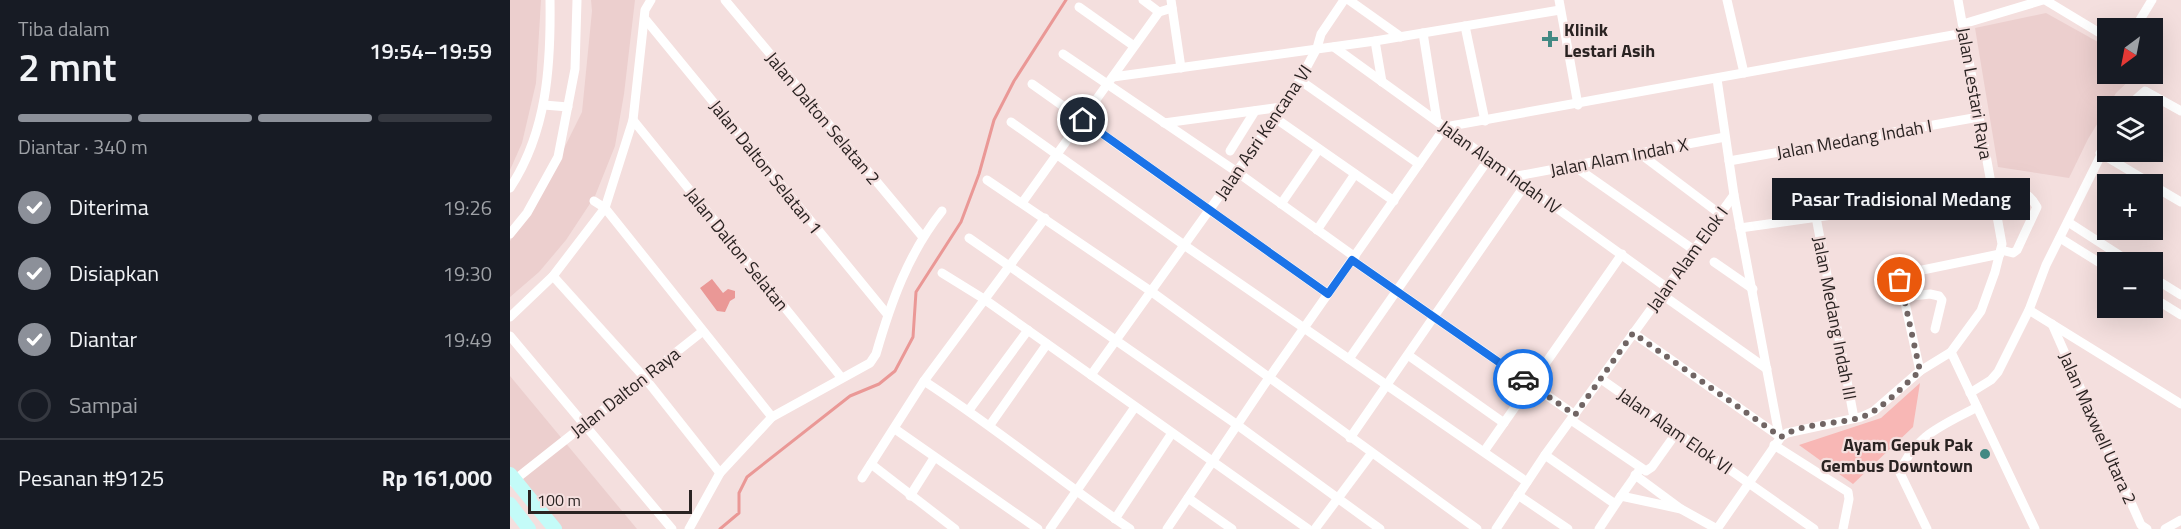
<!DOCTYPE html>
<html lang="id">
<head>
<meta charset="utf-8">
<style>
	body { margin:0; font-family:"Titillium Web",sans-serif; background:#20242c; color:#f1f3f6; height:100vh; display:flex; flex-direction:column; font-size:22px; white-space:nowrap }
	* { box-sizing:border-box; margin:0 }
	p { font-size:20px; color:#9ea1a6 }
	.icon { flex:none; width:33px; height:33px; fill:none; stroke:currentColor; stroke-width:2; stroke-linecap:round; stroke-linejoin:round }
	.map { position:relative; flex:1; overflow:hidden }
	.sheet { display:flex; flex-direction:column; background:#171b24; width:510px }
	.sheet>* { flex:none }
	.needle { width:39px; rotate:212deg }
	.controls { position:absolute; left:1587px; top:18px; display:grid; gap:12px }
	.controls a { display:grid; place-items:center; width:66px; height:66px; border-radius:0px; background:#171b24; box-shadow:0 6px 24px #0002; font-size:30px }
	.scale { position:absolute; left:18px; bottom:15px; width:164px; box-sizing:border-box; padding-left:6px; border:3px solid #2a2322; border-top:0; font-size:16px; line-height:21px; white-space:nowrap; color:#2a2322; -webkit-text-stroke:4px #f4dfde; paint-order:stroke }
	.pin { position:absolute; display:grid; place-items:center; width:51px; height:51px; color:#fff; margin:-26px; border:3px solid #fff; border-radius:50%; box-shadow:0 2px 6px #0007 }
	.courier { position:absolute; display:grid; place-items:center; width:60px; height:60px; margin:-30px; border:4px solid #1a73e8; border-radius:50%; background:#fff; color:#222; box-shadow:0 2px 8px #0007 }
	.bubble { position:absolute; height:42px; border-radius:0px; background:#171b24; box-shadow:0 6px 24px #0002; font-size:20px; font-weight:600; line-height:42px; text-align:center }
	.summary em { font-style:normal; font-weight:600 }
	.summary div { display:flex; flex-direction:column-reverse }
	.summary { display:flex; align-items:center; justify-content:space-between; height:102px; padding:0 18px }
	h1 { font-size:39px; font-weight:600; line-height:45px }
	.bar { display:grid; grid-template-columns:repeat(4,1fr); gap:9px 6px; align-content:center; height:72px; padding:0 18px }
	.bar i { height:8px; border-radius:4px; background:#363941 }
	.bar .active { background:#8c9099 }
	.bar p { grid-column:span 4 }
	.line { display:flex; align-items:center; gap:15px; padding:0 18px; border-top:2px solid #363941 }
	.line div { flex:1 }
	ol { padding:0 18px; list-style:none }
	li { display:flex; align-items:center; gap:18px; height:66px }
	li p { margin-inline-start:auto }
	li .icon { padding:6px; border-radius:50%; background:#8c9099; color:#fff; stroke-width:4 }
	li:last-child { color:#9ea1a6 }
	li i { width:33px; height:33px; border:3px solid #363941; border-radius:50% }
	main { display:flex; flex:1; min-height:0 }
	.map>svg:first-child { display:block }
</style>
</head>
<body>
<main>
<section class="sheet">
<div class="summary"><div><h1>2 mnt</h1><p>Tiba dalam</p></div><em>19:54–19:59</em></div>
<div class="bar"><i class="active"></i><i class="active"></i><i class="active"></i><i></i><p>Diantar · 340 m</p></div>
<ol>
<li><svg class="icon" aria-label="check" viewBox="0 0 24 24"><path d="M5 12l5 5 9-10"/></svg>Diterima<p>19:26</p></li>
<li><svg class="icon" aria-label="check" viewBox="0 0 24 24"><path d="M5 12l5 5 9-10"/></svg>Disiapkan<p>19:30</p></li>
<li><svg class="icon" aria-label="check" viewBox="0 0 24 24"><path d="M5 12l5 5 9-10"/></svg>Diantar<p>19:49</p></li>
<li><i></i>Sampai</li>
</ol>
<div class="line" style="height:78px"><div>Pesanan #9125</div><b>Rp 161,000</b></div>
</section>
<div class="map">
<svg width="1671" height="529" viewBox="0 0 1671 529">
	<rect width="100%" height="100%" fill="#f4dfde"/>
	<g fill="#eccfce">
		<path d="M 0,0 L 31,0 L 26,83 L 12,143 L 0,170 Z"/>
		<path d="M 81,0 L 125,0 L 114,94 L 105,146 L 85,196 L 56,240 L 29,272 L 0,297 L 0,241 L 24,209 L 72,112 L 82,11 Z"/>
		<path d="M 1536,13 L 1597,47 L 1598,74 L 1626,74 L 1606,93 L 1578,139 L 1559,178 L 1488,167 L 1465,28 Z"/>
		<path d="M 0,376 L 127,529 L 49,529 L 0,468 Z"/>
	</g>
	<path fill="#f8b7b5" d="M 1410,383 L 1403,427 L 1343,484 L 1289,445 L 1371,418 Z"/>
	<path fill="#ea9896" d="M 202,279 L 213,293 L 218,289 L 225,291 L 225,298 L 220,301 L 215,312 L 207,311 L 190,288 Z"/>
	<g fill="none" stroke-linecap="round" stroke-linejoin="round">
		<path stroke="#ea9896" stroke-width="3" d="M 210,529 L 229,513 L 229,493 L 237,477 L 340,396 L 369,384 L 385,371 L 403,337 L 406,292 L 451,222 L 469,174 L 484,120 L 504,81 L 556,0"/>
		<g stroke="#fff" stroke-width="9">
			<path d="M 215,0 L 412,236"/>
			<path d="M 633,0 L 649,12"/>
			<path d="M 661,0 L 671,68"/>
			<path d="M 839,0 L 891,37"/>
			<path d="M 1049,0 L 1068,105"/>
			<path d="M 1217,0 L 1234,73"/>
			<path d="M 1535,0 L 1598,38"/>
			<path d="M 569,7 L 624,46"/>
			<path d="M 136,20 L 377,314"/>
			<path d="M 1453,24 L 1533,0"/>
			<path d="M 955,26 L 975,121"/>
			<path d="M 1625,28 L 1642,0"/>
			<path d="M 913,33 L 927,121"/>
			<path d="M 865,41 L 872,82"/>
			<path d="M 824,47 L 1156,287"/>
			<path d="M 553,54 L 727,172 L 845,257"/>
			<path d="M 603,77 L 865,41 L 1050,10"/>
			<path d="M 1207,79 L 1224,195 L 1269,435"/>
			<path d="M 791,81 L 909,164"/>
			<path d="M 522,84 L 818,294"/>
			<path d="M 34,105 L 58,107"/>
			<path d="M 1618,106 L 1635,91 L 1671,111"/>
			<path d="M 765,118 L 884,201"/>
			<path d="M 123,120 L 331,377"/>
			<path d="M 501,122 L 674,245 L 1017,482"/>
			<path d="M 654,123 L 772,107"/>
			<path d="M 720,151 L 745,111"/>
			<path d="M 1129,153 L 1210,214"/>
			<path d="M 1590,153 L 1642,184"/>
			<path d="M 1219,161 L 1469,117"/>
			<path d="M 1064,166 L 1184,250"/>
			<path d="M 1002,177 L 1215,137"/>
			<path d="M 477,180 L 642,292 L 967,529"/>
			<path d="M 1642,185 L 1671,202"/>
			<path d="M 0,188 C 37,132 41,66 40,0"/>
			<path d="M 1483,189 C 1502,189 1517,188 1527,207 L 1507,250 L 1503,253 L 1491,250"/>
			<path d="M 84,201 L 95,208 L 262,417"/>
			<path d="M 512,203 L 649,12 L 662,8"/>
			<path d="M 771,204 L 809,149"/>
			<path d="M 1306,217 L 1344,418"/>
			<path d="M 1558,222 L 1620,262"/>
			<path d="M 1230,228 L 1484,192"/>
			<path d="M 807,230 L 845,174"/>
			<path d="M 0,234 L 17,213 L 48,157 L 65,69 L 67,0"/>
			<path d="M 459,238 L 726,424 L 870,529"/>
			<path d="M 1550,238 L 1598,268"/>
			<path d="M 842,260 L 1065,415"/>
			<path d="M 1204,262 L 1243,289"/>
			<path d="M 432,273 L 474,299 L 798,529"/>
			<path d="M 43,276 L 134,377 L 210,473"/>
			<path d="M 1642,277 L 1671,295"/>
			<path d="M 1151,294 L 1257,369"/>
			<path d="M 1394,297 L 1420,294 L 1429,296 L 1432,300 L 1425,329"/>
			<path d="M 1642,297 L 1671,315"/>
			<path d="M 1519,310 L 1671,404"/>
			<path d="M 0,317 L 43,276 L 95,208 L 123,120 L 135,10 L 141,0"/>
			<path d="M 1542,324 L 1631,525 L 1637,529"/>
			<path d="M 1123,333 L 1269,436"/>
			<path d="M 0,336 L 162,529"/>
			<path d="M 1441,352 L 1525,529"/>
			<path d="M 898,355 L 994,423"/>
			<path d="M 839,359 L 978,160"/>
			<path d="M 1410,371 L 1390,280 L 1393,274 L 1490,254"/>
			<path d="M 581,375 L 781,96 L 807,48 L 811,34 L 834,0"/>
			<path d="M 1091,379 L 1304,529"/>
			<path d="M 414,381 C 485,427 550,481 620,529"/>
			<path d="M 1460,393 L 1481,380 L 1488,372 L 1519,310 L 1536,265 L 1598,141"/>
			<path d="M 459,410 L 518,330"/>
			<path d="M 1061,420 L 1136,471 L 1142,467 L 1167,432"/>
			<path d="M 480,425 L 537,344"/>
			<path d="M 385,429 L 528,529"/>
			<path d="M 840,438 L 1015,185"/>
			<path d="M 1264,445 L 1338,492 L 1339,499 L 1333,529"/>
			<path d="M 975,450 L 1112,254"/>
			<path d="M 1035,455 L 1105,504"/>
			<path d="M 361,464 L 445,529"/>
			<path d="M 1125,475 L 1171,509"/>
			<path d="M 352,478 L 414,381 L 535,218"/>
			<path d="M 2,482 L 193,331"/>
			<path d="M 1008,495 L 1058,529"/>
			<path d="M 400,496 L 424,458"/>
			<path d="M 1111,496 L 1128,472"/>
			<path d="M 678,498 L 722,529"/>
			<path d="M 605,519 L 662,433"/>
			<path d="M 179,529 L 210,473 L 262,417 L 360,363 L 366,354 C 381,302 398,254 432,211"/>
			<path d="M 540,529 L 625,407"/>
			<path d="M 657,529 L 754,385 L 935,127 L 1454,33"/>
			<path d="M 805,529 L 861,454"/>
			<path d="M 986,529 L 1035,455 L 1224,195"/>
			<path d="M 1089,529 L 1111,496 L 1171,509 L 1207,529"/>
			<path d="M 1207,529 L 1271,437 L 1277,433 L 1351,417 L 1364,411 L 1410,371 L 1441,352 L 1471,311 L 1485,272 L 1492,244 L 1448,0"/>
			<path d="M 1417,529 L 1390,473 C 1402,436 1436,424 1467,407"/>
			<path d="M 1655,529 L 1671,520"/>
		</g>
		<g stroke="#c4fbf8" stroke-width="14">
			<path d="M 0,474 L 45,529"/>
			<path d="M 0,504 L 19,529"/>
		</g>
	</g>
	<g fill="none" stroke-linecap="round" stroke-linejoin="round">
		<path stroke="#716564" stroke-width="6" stroke-dasharray="0 10.8" d="M 1013,379 L 1065,415 L 1123,333 L 1271,437 C 1293,422 1327,425 1352,417 C 1373,409 1393,386 1410,371 L 1390,280"/>
		<path stroke="#1a73e8" stroke-width="8" d="M 573,120 L 818,294 L 842,260 L 1013,379"/>
	</g>
	<g fill="#428983" stroke="#f4dfde" stroke-width="2">
		<path d="M1037 30h6v6h6v6h-6v6h-6v-6h-6v-6h6z"/>
		<circle cx="1475" cy="454" r="6"/>
	</g>
	<g text-anchor="middle" dominant-baseline="central" stroke-width="4.5" stroke-linejoin="round" paint-order="stroke">
		<g font-size="18" font-weight="bold" fill="#2a2322" stroke="#f4dfde" text-anchor="start">
			<text x="1054" y="29">Klinik<tspan x="1054" dy="21">Lestari Asih</tspan></text>
			<text x="1463" y="444" text-anchor="end">Ayam Gepuk Pak<tspan x="1463" dy="21">Gembus Downtown</tspan></text>
		</g>
		<g font-size="18" fill="#2a2322" stroke="#f4dfde">
			<text transform="translate(1465 93) rotate(80)">Jalan Lestari Raya</text>
			<text transform="translate(313 118) rotate(50)">Jalan Dalton Selatan 2</text>
			<text transform="translate(753 132) rotate(-56)">Jalan Asri Kencana VI</text>
			<text transform="translate(1344 139) rotate(-10)">Jalan Medang Indah I</text>
			<text transform="translate(1109 157) rotate(-11)">Jalan Alam Indah X</text>
			<text transform="translate(256 167) rotate(51)">Jalan Dalton Selatan 1</text>
			<text transform="translate(990 167) rotate(36)">Jalan Alam Indah IV</text>
			<text transform="translate(227 249) rotate(51)">Jalan Dalton Selatan</text>
			<text transform="translate(1177 259) rotate(-54)">Jalan Alam Elok I</text>
			<text transform="translate(1325 318) rotate(79)">Jalan Medang Indah III</text>
			<text transform="translate(115 392) rotate(-38)">Jalan Dalton Raya</text>
			<text transform="translate(1588 428) rotate(66)">Jalan Maxwell Utara 2</text>
			<text transform="translate(1165 431) rotate(35)">Jalan Alam Elok VI</text>
		</g>
	</g>
</svg>
<div class="controls">
<a><svg class="needle" viewBox="-14 -14 28 28"><path d="M0-13l5 13h-10z" fill="#e53935"/><path d="M0 13l5-13h-10z" fill="#9ea1a6"/></svg></a>
<a><svg class="icon" aria-label="layers" viewBox="0 0 24 24"><path d="M12 4l9 5-9 5-9-5zM3 14l9 5 9-5"/></svg></a>
<a>+</a>
<a>−</a>
</div>
<div class="scale">100 m</div>
<div class="pin" style="left:1390px;top:280px;background:#ea580c"><svg class="icon" aria-label="bag" viewBox="0 0 24 24"><path d="M5 8h14l-1 12H6zM9 8a3 3 0 0 1 6 0"/></svg></div>
<div class="pin" style="left:573px;top:120px;background:#1f2937"><svg class="icon" aria-label="home" viewBox="0 0 24 24"><path d="M3 11l9-7 9 7M6 9v11h12V9"/></svg></div>
<div class="courier" style="left:1013px;top:379px"><svg class="icon" aria-label="car" viewBox="0 0 24 24"><path d="M5 17H2v-5l4-1 3-4h7l3 4 3 1v5h-3M9 17h6M6 11h13"/><circle cx="7" cy="17" r="2"/><circle cx="17" cy="17" r="2"/></svg></div>
<div class="bubble" style="left:1262px;top:178px;width:258px">Pasar Tradisional Medang</div>
</div>
</main>
</body>
</html>
